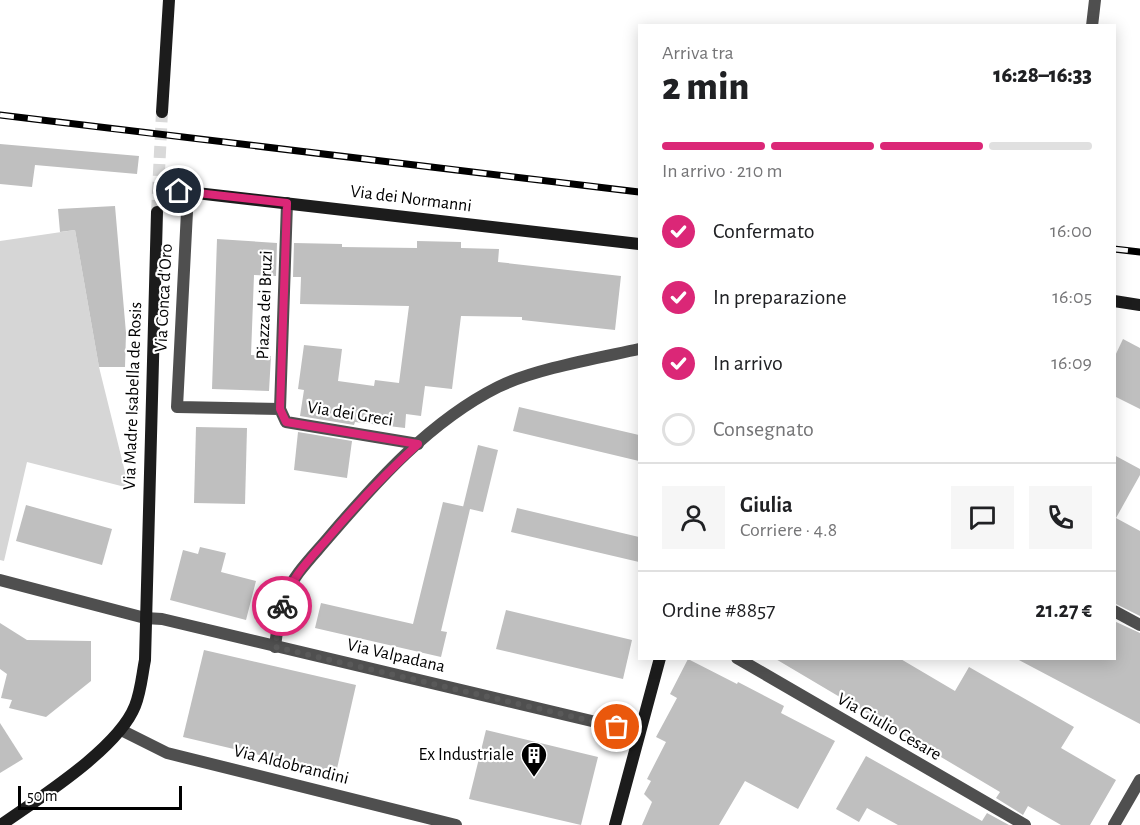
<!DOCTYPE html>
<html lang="it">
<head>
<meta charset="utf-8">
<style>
	body { margin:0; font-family:"Alegreya Sans",sans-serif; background:#f6f6f6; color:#202124; height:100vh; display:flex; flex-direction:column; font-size:22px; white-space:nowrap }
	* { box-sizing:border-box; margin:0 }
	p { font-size:20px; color:#757577 }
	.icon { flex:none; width:33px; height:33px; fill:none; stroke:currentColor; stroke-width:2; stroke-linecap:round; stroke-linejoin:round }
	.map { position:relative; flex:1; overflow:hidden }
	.sheet { position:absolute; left:638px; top:24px; width:478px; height:636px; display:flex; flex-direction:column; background:#fff; border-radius:0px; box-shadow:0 3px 15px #0003 }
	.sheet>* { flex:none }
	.scale { position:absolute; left:18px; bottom:15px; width:164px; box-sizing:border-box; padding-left:6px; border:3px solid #000; border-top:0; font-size:16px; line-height:21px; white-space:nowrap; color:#000; -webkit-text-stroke:4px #fff; paint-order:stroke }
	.pin { position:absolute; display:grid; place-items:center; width:51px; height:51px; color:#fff; margin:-26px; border:3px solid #fff; border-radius:50%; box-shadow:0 2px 6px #0007 }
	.courier { position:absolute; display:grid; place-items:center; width:60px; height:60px; margin:-30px; border:4px solid #db2777; border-radius:50%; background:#fff; color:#222; box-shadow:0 2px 8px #0007 }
	.headline em { font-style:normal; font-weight:800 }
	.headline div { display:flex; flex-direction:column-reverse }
	.headline { display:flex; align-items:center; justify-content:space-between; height:102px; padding:0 24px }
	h1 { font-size:39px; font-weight:800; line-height:45px }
	.bar { display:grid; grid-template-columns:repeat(4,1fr); gap:9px 6px; align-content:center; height:72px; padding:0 24px }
	.bar i { height:8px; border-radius:4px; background:#e0e0e0 }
	.bar .current { background:#db2777 }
	.bar p { grid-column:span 4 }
	.line { display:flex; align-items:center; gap:15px; padding:0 24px; border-top:2px solid #e0e0e0 }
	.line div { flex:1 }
	.round { display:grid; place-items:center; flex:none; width:63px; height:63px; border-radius:0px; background:#f6f6f6 }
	ol { padding:0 24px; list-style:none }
	li { display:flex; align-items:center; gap:18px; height:66px }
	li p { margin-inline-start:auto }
	li .icon { padding:6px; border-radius:50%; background:#db2777; color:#fff; stroke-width:4 }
	li:last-child { color:#757577 }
	li i { width:33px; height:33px; border:3px solid #e0e0e0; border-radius:50% }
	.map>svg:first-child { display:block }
</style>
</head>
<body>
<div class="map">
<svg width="1140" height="825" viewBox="0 0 1140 825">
	<rect width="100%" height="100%" fill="#fff"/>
	<path fill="#d6d6d6" d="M 75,230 L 99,367 L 129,488 L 27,462 L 4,561 L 0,560 L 0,241 Z"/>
	<g fill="#bfbfbf">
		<path d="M 0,144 L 139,156 L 137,174 L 35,165 L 32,187 L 0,184 Z"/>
		<path d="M 115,206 L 126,333 L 125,367 L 99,367 L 75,230 L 60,232 L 58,209 Z"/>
		<path d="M 217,239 L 277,243 L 276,276 L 254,275 L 251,355 L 271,356 L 269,391 L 212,389 Z"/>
		<path d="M 417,241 L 461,242 L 461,248 L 499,249 L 498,262 L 621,276 L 615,330 L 522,320 L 522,317 L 461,316 L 452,389 L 425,386 L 421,416 L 406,414 L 405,428 L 355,422 L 354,425 L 300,416 L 304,390 L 298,389 L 304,345 L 342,349 L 338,381 L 374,386 L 375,380 L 399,383 L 409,306 L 300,304 L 301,277 L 293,277 L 294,243 L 342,244 L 342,247 L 417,248 Z"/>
		<path d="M 1123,339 L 1140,348 L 1140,409 L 1114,396 L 1114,358 Z"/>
		<path d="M 519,407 L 639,435 L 639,461 L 513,431 Z"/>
		<path d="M 196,427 L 247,428 L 245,504 L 194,503 Z"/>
		<path d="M 298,432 L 352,441 L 347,478 L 294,470 Z"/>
		<path d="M 478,445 L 498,450 L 483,512 L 470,509 L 441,631 L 447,632 L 441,657 L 315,628 L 321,603 L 413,624 L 443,502 L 466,507 L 463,507 Z"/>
		<path d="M 1114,455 L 1140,469 L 1140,475 L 1116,518 L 1140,531 L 1140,616 L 1114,603 Z"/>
		<path d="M 26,505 L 112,529 L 102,565 L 16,541 Z"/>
		<path d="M 517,508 L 639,537 L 639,562 L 511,532 Z"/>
		<path d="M 200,547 L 226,553 L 221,572 L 256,581 L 246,620 L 170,600 L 183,550 L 198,554 Z"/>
		<path d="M 506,610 L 632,640 L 623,679 L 496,649 Z"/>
		<path d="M 1114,621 L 1140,633 L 1140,724 L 1015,658 L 1114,658 Z"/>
		<path d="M 0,623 L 27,640 L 91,641 L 91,681 L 46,717 L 9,708 L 12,700 L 1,698 L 7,674 L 0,669 Z"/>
		<path d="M 204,650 L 356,685 L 336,773 L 183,737 Z"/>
		<path d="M 774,658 L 899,658 L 955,691 L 969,667 L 1074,727 L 1061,748 L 1116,780 L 1090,825 L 1061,825 L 1028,806 L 1023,815 L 996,798 L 1000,792 Z"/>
		<path d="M 688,659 L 737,684 L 738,682 L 784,706 L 781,713 L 835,741 L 798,809 L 745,781 L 719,825 L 642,825 L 652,802 L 644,794 L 651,781 L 647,779 L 666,742 L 656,737 L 677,698 L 670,694 Z"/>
		<path d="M 0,723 L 23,759 L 0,773 Z"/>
		<path d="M 486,730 L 598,757 L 581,825 L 469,799 Z"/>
		<path d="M 866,756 L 982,821 L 987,813 L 1009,825 L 898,825 L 867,808 L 859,822 L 836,809 Z"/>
	</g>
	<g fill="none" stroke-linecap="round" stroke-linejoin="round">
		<path stroke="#d9d9d9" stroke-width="12" stroke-dasharray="12 6" stroke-linecap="butt" d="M 157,212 L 162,112"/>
		<g stroke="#4f4f4f" stroke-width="12">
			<path d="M 1092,26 L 1095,0"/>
			<path d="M 188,192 L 177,407 L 280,409 L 286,422 L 418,444"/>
			<path d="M 280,409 L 287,203"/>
			<path d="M 0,580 L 145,618 L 162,619 L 638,732"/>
			<path d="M 1114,611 L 1140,625"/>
			<path d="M 275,647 C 277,630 279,613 285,597 C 293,575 312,557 328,538 C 376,482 430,421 498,387 C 534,369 598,358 639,349"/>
			<path d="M 737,658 L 1025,825"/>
			<path d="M 121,730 L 167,753 L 456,825"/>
			<path d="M 1114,825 L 1140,780"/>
		</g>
		<g stroke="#1c1c1c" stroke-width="12">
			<path d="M 162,112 L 169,0"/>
			<path d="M 179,191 L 639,244"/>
			<path d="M 1114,301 L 1140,305"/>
			<path d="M 1,825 C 39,798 118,749 135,706 C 141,691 142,675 145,660 L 157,212"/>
			<path d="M 615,825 L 660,658"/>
		</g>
		<g stroke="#000" stroke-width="7">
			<g id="rail">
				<path d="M 0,115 L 639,192"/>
				<path d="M 1114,249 L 1140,252"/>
			</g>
		</g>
		<use href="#rail" stroke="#fff" stroke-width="4.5" stroke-dasharray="14" stroke-linecap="butt"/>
	</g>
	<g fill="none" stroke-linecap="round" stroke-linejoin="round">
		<path stroke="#595959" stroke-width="6" stroke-dasharray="0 10.8" d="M 282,606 L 275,647 L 617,727"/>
		<path stroke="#db2777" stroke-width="8" d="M 179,191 L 287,203 L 280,409 L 286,422 L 418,444 C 386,473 357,504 329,537 C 311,558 290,578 282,606"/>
	</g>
	<defs>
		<g id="building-pin" transform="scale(1.35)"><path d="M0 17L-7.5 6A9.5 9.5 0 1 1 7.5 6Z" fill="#000" stroke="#fff"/><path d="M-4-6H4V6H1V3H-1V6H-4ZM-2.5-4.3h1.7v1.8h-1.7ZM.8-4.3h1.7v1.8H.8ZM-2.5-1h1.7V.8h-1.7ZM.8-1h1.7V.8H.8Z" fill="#fff"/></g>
	</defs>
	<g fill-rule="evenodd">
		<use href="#building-pin" x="534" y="755"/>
	</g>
	<g text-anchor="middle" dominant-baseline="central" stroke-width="4.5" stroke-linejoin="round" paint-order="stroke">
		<g font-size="18" fill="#000" stroke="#fff">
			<text transform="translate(411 199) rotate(7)">Via dei Normanni</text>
			<text transform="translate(164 298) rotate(-87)">Via Conca d'Oro</text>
			<text transform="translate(265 305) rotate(-88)">Piazza dei Bruzi</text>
			<text transform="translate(133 396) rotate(-88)">Via Madre Isabella de Rosis</text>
			<text transform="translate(350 414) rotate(9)">Via dei Greci</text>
			<text transform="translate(396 656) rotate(13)">Via Valpadana</text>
			<text transform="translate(889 727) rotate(30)">Via Giulio Cesare</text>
			<text transform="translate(291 765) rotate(14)">Via Aldobrandini</text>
		</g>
		<g font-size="18" fill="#000" stroke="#fff" text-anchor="end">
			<text x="514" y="755">Ex Industriale</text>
		</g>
	</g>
</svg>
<div class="scale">50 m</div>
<div class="pin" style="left:617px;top:727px;background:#ea580c"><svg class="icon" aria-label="bag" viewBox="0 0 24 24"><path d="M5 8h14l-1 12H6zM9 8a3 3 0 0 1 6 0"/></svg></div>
<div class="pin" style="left:179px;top:191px;background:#1f2937"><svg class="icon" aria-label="home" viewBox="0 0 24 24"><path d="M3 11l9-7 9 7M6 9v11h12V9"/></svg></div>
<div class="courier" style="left:282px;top:606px"><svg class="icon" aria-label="bike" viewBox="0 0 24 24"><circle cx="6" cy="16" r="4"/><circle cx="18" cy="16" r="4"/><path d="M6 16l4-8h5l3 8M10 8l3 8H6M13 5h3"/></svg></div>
<section class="sheet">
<div class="headline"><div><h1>2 min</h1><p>Arriva tra</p></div><em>16:28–16:33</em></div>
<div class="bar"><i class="current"></i><i class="current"></i><i class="current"></i><i></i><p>In arrivo · 210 m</p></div>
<ol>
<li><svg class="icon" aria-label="check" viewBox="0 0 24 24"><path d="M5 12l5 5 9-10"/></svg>Confermato<p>16:00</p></li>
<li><svg class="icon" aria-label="check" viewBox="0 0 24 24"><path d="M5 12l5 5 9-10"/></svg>In preparazione<p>16:05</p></li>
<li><svg class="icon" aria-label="check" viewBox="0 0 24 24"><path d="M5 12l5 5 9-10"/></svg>In arrivo<p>16:09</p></li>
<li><i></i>Consegnato</li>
</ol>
<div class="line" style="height:108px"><a class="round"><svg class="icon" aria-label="person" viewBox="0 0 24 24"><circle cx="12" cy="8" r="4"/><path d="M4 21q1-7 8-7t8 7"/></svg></a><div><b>Giulia</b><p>Corriere · 4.8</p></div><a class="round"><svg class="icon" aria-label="chat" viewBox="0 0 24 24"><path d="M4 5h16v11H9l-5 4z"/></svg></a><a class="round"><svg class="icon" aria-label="phone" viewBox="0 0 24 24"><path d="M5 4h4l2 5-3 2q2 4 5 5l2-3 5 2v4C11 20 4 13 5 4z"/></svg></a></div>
<div class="line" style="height:78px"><div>Ordine #8857</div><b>21.27 €</b></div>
</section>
</div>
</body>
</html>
